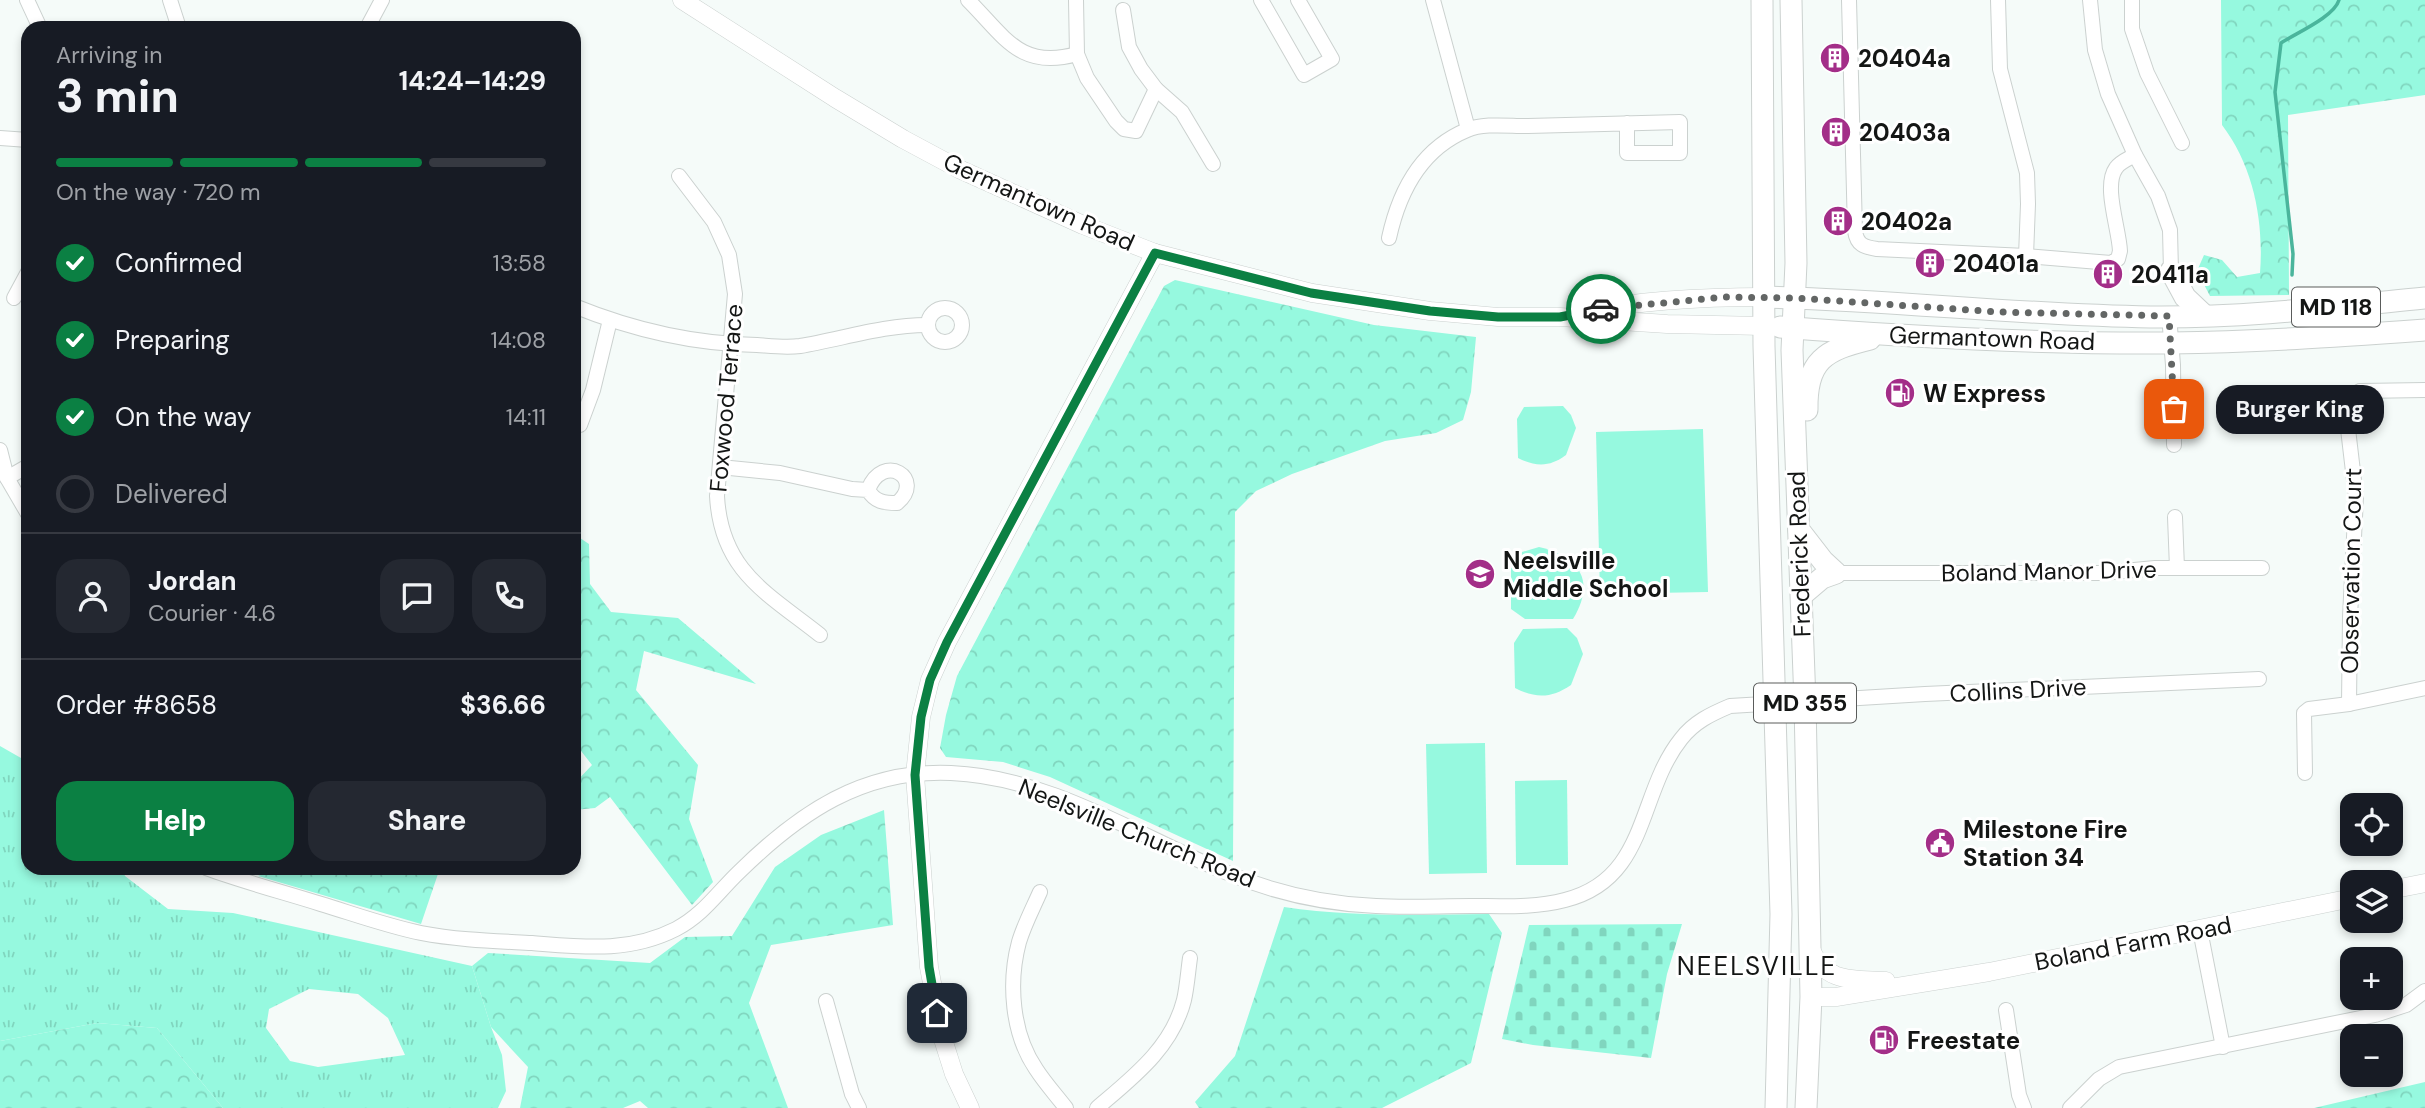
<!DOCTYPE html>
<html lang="en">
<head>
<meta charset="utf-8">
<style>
	body { margin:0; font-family:"DM Sans",sans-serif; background:#242831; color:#f1f3f6; height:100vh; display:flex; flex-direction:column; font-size:26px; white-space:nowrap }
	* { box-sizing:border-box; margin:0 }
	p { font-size:23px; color:#9ea1a6 }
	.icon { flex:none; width:38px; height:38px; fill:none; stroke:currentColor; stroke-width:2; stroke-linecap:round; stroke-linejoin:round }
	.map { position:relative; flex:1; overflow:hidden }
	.details { position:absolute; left:21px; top:21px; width:560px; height:854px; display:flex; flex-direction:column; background:#171b24; border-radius:21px; box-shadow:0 4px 10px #0003 }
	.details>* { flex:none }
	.buttons { position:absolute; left:2340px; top:793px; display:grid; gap:14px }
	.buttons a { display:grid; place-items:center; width:63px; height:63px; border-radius:14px; background:#171b24; box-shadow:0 4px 10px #0003; font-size:35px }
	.pin { position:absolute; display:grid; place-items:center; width:60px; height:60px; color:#fff; margin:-30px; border-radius:14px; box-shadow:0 4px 10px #0006 }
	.courier { position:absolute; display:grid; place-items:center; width:70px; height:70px; margin:-35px; border:5px solid #0b8043; border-radius:50%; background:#fff; color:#222; box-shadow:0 2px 9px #0007 }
	.bubble { position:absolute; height:49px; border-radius:21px; background:#171b24; box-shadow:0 4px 10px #0003; font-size:23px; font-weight:700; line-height:49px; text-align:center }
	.overview em { font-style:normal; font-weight:700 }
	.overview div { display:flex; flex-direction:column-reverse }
	.overview { display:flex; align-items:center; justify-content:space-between; height:119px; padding:0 35px }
	h1 { font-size:46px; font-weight:700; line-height:52px }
	.bar { display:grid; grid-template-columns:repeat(4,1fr); gap:10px 7px; align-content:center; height:84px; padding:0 35px }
	.bar i { height:9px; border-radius:5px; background:#363941 }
	.bar .on { background:#0b8043 }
	.bar p { grid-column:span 4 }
	.line { display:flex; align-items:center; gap:18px; padding:0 35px; border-top:2px solid #363941 }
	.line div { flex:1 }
	.round { display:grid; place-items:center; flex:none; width:74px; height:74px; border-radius:21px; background:#242831 }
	ol { padding:0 35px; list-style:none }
	li { display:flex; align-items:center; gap:21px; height:77px }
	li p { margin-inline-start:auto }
	li .icon { padding:7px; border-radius:50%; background:#0b8043; color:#fff; stroke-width:4 }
	li:last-child { color:#9ea1a6 }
	li i { width:38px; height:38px; border:4px solid #363941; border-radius:50% }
	.action { display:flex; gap:14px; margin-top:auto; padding:14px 35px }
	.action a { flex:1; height:80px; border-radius:21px; background:#0b8043; color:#fff; font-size:28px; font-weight:700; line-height:80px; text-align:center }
	.action a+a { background:#242831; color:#f1f3f6 }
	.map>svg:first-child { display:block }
</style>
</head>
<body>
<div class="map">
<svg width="2425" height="1108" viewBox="0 0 2425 1108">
	<defs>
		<pattern id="grass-tufts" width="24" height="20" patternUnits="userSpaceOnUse" patternTransform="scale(1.75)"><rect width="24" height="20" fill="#96f9df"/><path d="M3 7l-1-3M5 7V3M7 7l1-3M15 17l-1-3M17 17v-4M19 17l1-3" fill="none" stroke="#80d5be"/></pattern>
		<pattern id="forest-crowns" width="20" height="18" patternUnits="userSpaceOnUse" patternTransform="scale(1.75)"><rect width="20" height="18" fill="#96f9df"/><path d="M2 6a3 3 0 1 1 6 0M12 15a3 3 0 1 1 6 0" fill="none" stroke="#80d5be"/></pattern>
		<pattern id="cemetery-stones" width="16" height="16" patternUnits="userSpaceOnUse" patternTransform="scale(1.75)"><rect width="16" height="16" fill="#96f9df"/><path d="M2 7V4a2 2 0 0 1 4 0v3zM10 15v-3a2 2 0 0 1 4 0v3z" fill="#80d5be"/></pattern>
	</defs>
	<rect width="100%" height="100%" fill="#f5fbf9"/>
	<path fill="url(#grass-tufts)" fill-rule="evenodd" d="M 0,746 L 28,762 L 28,868 L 122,868 L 125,876 L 168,909 L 233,913 L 472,966 L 491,1027 L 502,1055 L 506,1091 L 498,1108 L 223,1108 L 157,1028 L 97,1023 L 0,1041 ZM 309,989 L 358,994 L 388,1018 L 405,1055 L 318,1067 L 290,1061 L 266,1028 L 269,1009 Z"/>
	<g fill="url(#forest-crowns)">
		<path d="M 2221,0 L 2425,0 L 2425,95 L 2288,115 L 2289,295 L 2210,296 L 2197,271 L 2204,255 L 2222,260 L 2237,277 L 2260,273 C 2264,222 2254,167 2222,125 Z"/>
		<path d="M 1175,280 L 1374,325 L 1476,337 L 1471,392 L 1463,420 L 1436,433 L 1385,441 L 1292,474 L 1256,491 L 1235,512 L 1233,861 L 1050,777 L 1003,762 L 946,757 L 940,748 L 946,715 L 957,676 L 1164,286 Z"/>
		<path d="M 574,534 L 589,544 L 590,584 L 611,612 L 678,618 L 756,684 L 644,651 L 636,690 L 698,765 L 689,819 L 713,882 L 692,905 L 610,797 L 595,808 L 574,810 L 574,784 L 592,765 L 574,742 Z"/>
		<path d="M 884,810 L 893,925 L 771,945 L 749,1003 L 788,1108 L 648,1108 L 640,1101 L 623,1108 L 520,1108 L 528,1067 L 491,1027 L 472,966 L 488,953 L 650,963 L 685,937 L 732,936 L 775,867 L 821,835 Z"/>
		<path d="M 280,868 L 344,868 L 363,871 L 368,868 L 440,868 L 421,924 L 258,876 Z"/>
		<path d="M 1284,907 C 1352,917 1420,915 1489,914 L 1502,933 L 1471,1063 L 1382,1108 L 1199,1108 L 1195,1102 L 1235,1056 Z"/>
		<path d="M 97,1023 L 157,1028 L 223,1108 L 0,1108 L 0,1041 Z"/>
		<path d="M 2425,1082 L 2425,1108 L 2314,1108 Z"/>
	</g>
	<path fill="url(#cemetery-stones)" d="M 1682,924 L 1667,974 L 1651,1058 L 1533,1045 L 1502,1039 L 1529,925 Z"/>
	<g fill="#96f9df">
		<path d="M 1563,406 L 1571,415 L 1576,428 L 1566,455 C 1550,467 1536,467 1518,458 L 1517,419 L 1524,407 Z"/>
		<path d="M 1703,429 L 1708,592 L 1600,594 L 1596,432 Z"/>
		<path d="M 1539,547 C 1580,557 1596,581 1573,619 L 1525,619 L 1511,609 L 1511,562 L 1522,552 Z"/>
		<path d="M 1567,628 L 1577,638 L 1583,654 L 1571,685 C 1552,698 1536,699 1515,688 L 1514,643 L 1523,629 Z"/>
		<path d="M 1485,743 L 1487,873 L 1429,874 L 1426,744 Z"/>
		<path d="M 1567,780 L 1568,865 L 1516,865 L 1515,781 Z"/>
	</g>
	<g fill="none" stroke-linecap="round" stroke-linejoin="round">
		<path stroke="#4ab59c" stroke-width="3.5" d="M 2292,275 L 2293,254 L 2275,92 L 2281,43 C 2296,33 2334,17 2339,0"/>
		<g stroke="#cbd1cf" stroke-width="16">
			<g id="minor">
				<path d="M 27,0 L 40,28"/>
				<path d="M 170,0 L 179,28"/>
				<path d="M 968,0 C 1005,37 1020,70 1077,54"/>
				<path d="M 1076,0 L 1077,54 L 1087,78 L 1116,121 L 1124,129 L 1136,131 L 1156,89"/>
				<path d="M 1261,0 L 1304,75 L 1332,59 L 1298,0"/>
				<path d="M 1433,0 L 1468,129"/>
				<path d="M 1849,0 L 1855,231 C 1857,245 1864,247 1877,249 L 2026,256 L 2111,263 L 2118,259 L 2120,251 C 2119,228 2103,186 2116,168 C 2120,162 2128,159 2135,155"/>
				<path d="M 1998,0 L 2000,69 L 2027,173 L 2028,204 L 2026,256"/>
				<path d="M 2090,0 L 2095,50 L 2108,94 L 2135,155 L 2158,196 L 2170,230 L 2171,271"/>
				<path d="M 2132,0 L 2132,29 L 2147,73 L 2182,143"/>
				<path d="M 1123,10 L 1129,47 L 1141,69 L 1156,89 L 1182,112 L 1213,164"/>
				<path d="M 367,28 L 382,0"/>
				<path d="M 0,138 L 28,140"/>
				<path d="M 679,176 L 714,222 L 729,255 L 735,294 L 717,496 C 721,571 767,593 820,635"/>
				<path d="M 1389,238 C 1399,192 1421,149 1467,130 C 1483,123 1508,126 1525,126 C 1577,125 1629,123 1680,122 L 1680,153 L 1627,153 L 1627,123"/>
				<path d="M 14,298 L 28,272"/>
				<path d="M 574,306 C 633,330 693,344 757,345 C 771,346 786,348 800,346 C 842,339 884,325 927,325"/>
				<circle cx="945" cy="325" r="17"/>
				<path d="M 2169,315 L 2173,365 L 2174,445"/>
				<path d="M 2425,390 L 2360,391 L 2348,399 L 2346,412 L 2356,497 L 2350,617 L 2349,704 L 2425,688"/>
				<path d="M 580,425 L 593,390 L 610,320"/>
				<path d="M 0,450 L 7,478 L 28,514"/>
				<path d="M 720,467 L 780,473 L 852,489 L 868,490 C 875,502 884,503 897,503 C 926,479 883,451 868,490"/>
				<path d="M 7,478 L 28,466"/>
				<path d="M 2175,517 L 2177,568"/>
				<path d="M 1836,573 L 2103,573 L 2155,568 L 2262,568"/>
				<path d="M 2305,773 L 2304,713 L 2309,709 L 2349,704"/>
				<path d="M 206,868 C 244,882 283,892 321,904 C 354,914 387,926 421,933 C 457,940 495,941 532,943 C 583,947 629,953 676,929 C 703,915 718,892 739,872 C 799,813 863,769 951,773 C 1049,777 1137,835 1225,872 C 1272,892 1325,904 1376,906 C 1407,908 1439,906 1471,906 C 1502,906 1535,908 1565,900 C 1649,879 1637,794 1681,739 C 1694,722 1711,714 1730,706 L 1925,694 L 2259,679"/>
				<path d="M 1040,892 C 1033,908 1024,925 1019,942 C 1008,983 1012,1034 1036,1069 C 1045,1083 1056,1095 1066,1108"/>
				<path d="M 2200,930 L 2223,1047"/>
				<path d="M 826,1001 L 852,1094 L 859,1108"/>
				<path d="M 2006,1010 L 2019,1095 L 2024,1108"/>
				<path d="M 1097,1108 C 1132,1078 1172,1048 1184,1000 C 1187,987 1188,972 1190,958"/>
				<path d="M 2070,1108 L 2099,1079 L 2119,1067 L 2375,1015 L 2406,1005 L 2425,991"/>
			</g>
		</g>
		<g stroke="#cbd1cf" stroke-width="19">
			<g id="tertiary">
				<path d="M 682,0 L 835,98 L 903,139 L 959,169 L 1083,225 L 1155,253 L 1312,293 L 1430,311 L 1498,317 L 1560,317 L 1667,324 L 1764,326"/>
				<path d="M 1586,311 C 1644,300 1705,297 1764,297"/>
				<path d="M 2390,890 L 2425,883"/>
				<path d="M 1810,948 C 1826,984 1852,979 1886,981"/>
				<path d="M 1811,997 L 1836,997 L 1989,972 L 2352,898"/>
				<path d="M 970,1108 L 954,1074 L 942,1036 L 929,967 L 915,775 L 921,717 L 930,680 L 947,642 L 1155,253"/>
			</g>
		</g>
		<g stroke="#cbd1cf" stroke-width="23">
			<g id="primary">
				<path d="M 1762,0 L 1764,346 L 1781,914 L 1776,1108"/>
				<path d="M 1791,0 L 1796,263 L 1792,350 L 1805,702 L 1811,997 L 1806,1108"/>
				<path d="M 2171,271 L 2185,297 L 2204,315"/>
				<path d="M 1764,297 C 1893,300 2021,315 2150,317 C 2242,318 2334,307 2425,298"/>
				<path d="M 1780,327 C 1910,337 2041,344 2171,343 C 2256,342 2340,336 2425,330"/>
				<path d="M 1807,410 C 1806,360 1825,350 1870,339"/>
				<path d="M 1799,530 L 1823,561 L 1836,573 L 1822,578 L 1802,595"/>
			</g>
		</g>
		<use href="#minor" stroke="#fff" stroke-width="14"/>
		<use href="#tertiary" stroke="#fff" stroke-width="18"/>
		<use href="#primary" stroke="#fff" stroke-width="21"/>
	</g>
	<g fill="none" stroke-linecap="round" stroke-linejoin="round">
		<path stroke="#636665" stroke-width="7" stroke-dasharray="0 12.6" d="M 1601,309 L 1724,297 L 1795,298 L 1999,312 L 2169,316 L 2174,409"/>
		<path stroke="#0b8043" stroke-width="9" d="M 937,1013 L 929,967 L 915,775 L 921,717 L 930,680 L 947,642 L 1155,253 L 1311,293 L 1430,311 L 1498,317 L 1560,317 L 1601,309"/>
	</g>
	<defs>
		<g id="building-disc" transform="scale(1.575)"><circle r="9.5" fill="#a32e88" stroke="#fff"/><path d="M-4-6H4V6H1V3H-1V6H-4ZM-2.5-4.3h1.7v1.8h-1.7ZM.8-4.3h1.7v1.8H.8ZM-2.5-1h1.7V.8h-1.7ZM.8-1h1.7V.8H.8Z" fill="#fff"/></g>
		<g id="fuel-disc" transform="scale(1.575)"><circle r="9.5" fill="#a32e88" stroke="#fff"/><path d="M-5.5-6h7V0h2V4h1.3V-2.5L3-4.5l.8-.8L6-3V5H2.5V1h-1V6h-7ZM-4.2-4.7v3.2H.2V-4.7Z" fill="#fff"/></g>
		<g id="school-disc" transform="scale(1.575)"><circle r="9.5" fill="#a32e88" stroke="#fff"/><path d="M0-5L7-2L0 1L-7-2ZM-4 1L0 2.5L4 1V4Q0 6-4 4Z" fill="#fff"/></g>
		<g id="civic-disc" transform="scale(1.575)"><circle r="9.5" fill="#a32e88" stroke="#fff"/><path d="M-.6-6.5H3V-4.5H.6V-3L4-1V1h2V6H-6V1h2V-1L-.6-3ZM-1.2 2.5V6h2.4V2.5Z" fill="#fff"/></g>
	</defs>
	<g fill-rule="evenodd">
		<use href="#building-disc" x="1835" y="58"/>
		<use href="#building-disc" x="1836" y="132"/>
		<use href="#building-disc" x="1838" y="221"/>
		<use href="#building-disc" x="1930" y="263"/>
		<use href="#building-disc" x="2108" y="274"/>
		<use href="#fuel-disc" x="1900" y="393"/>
		<use href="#school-disc" x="1480" y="574"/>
		<use href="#civic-disc" x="1940" y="843"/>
		<use href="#fuel-disc" x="1884" y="1040"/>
	</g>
	<g text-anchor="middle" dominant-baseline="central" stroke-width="6" stroke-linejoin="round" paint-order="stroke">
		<g fill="#fff" stroke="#5a5c5b" stroke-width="2">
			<rect x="2292" y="287.5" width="88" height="39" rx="5"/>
			<rect x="1754" y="683.5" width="102" height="39" rx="5"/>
		</g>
		<g font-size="23" font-weight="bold" fill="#141615">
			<text x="2336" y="307">MD 118</text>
			<text x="1805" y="703">MD 355</text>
		</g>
		<g font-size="24" font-weight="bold" fill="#141615" stroke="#fff" text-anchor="start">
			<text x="1858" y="58">20404a</text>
			<text x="1859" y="132">20403a</text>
			<text x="1861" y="221">20402a</text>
			<text x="1953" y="263">20401a</text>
			<text x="2131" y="274">20411a</text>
			<text x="1923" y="393">W Express</text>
			<text x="1503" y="560">Neelsville<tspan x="1503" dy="28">Middle School</tspan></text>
			<text x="1963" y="829">Milestone Fire<tspan x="1963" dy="28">Station 34</tspan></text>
			<text x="1907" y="1040">Freestate</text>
		</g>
		<g font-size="24" fill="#141615" stroke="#fff">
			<text transform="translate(1039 202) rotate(24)">Germantown Road</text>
			<text transform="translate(1992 338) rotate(2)">Germantown Road</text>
			<text transform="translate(726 398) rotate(-85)">Foxwood Terrace</text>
			<text transform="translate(1799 554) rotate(-92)">Frederick Road</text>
			<text transform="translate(2049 571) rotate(-1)">Boland Manor Drive</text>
			<text transform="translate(2351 571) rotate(-89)">Observation Court</text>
			<text transform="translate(2018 690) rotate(-3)">Collins Drive</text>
			<text transform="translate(1137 833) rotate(22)">Neelsville Church Road</text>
			<text transform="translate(2133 943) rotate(-11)">Boland Farm Road</text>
		</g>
		<g font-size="26" letter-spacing="2" fill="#141615" stroke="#fff">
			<text x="1757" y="966">NEELSVILLE</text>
		</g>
	</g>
</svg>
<div class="buttons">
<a><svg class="icon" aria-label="locate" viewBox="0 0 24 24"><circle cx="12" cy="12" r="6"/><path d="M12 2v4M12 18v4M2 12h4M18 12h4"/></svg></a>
<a><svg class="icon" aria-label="layers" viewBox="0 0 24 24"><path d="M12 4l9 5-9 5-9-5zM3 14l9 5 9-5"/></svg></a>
<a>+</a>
<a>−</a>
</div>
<div class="pin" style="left:2174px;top:409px;background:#ea580c"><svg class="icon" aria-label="bag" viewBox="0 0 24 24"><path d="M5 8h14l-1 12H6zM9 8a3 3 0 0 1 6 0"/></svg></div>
<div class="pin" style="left:937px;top:1013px;background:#1f2937"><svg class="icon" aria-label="home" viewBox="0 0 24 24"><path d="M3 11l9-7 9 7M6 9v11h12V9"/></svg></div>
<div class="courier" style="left:1601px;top:309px"><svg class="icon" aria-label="car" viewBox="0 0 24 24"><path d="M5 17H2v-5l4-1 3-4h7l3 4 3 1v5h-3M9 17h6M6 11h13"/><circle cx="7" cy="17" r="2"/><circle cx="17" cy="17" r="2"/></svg></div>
<div class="bubble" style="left:2216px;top:385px;width:168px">Burger King</div>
<section class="details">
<div class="overview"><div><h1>3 min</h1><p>Arriving in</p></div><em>14:24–14:29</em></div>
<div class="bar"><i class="on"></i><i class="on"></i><i class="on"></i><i></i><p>On the way · 720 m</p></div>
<ol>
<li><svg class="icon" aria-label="check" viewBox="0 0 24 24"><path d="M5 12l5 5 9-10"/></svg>Confirmed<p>13:58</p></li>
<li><svg class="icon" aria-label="check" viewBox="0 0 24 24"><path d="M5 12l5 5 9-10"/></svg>Preparing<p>14:08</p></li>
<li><svg class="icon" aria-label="check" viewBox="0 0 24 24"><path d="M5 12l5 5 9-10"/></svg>On the way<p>14:11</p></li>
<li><i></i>Delivered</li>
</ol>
<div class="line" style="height:126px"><a class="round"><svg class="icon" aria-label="person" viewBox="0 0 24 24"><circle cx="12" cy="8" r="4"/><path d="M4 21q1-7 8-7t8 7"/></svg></a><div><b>Jordan</b><p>Courier · 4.6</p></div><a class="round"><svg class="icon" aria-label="chat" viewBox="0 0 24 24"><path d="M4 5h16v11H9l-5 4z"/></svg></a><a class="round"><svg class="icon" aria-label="phone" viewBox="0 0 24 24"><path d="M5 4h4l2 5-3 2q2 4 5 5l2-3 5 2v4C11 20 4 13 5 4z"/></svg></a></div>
<div class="line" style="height:91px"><div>Order #8658</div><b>$36.66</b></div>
<div class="action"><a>Help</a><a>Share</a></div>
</section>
</div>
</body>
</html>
